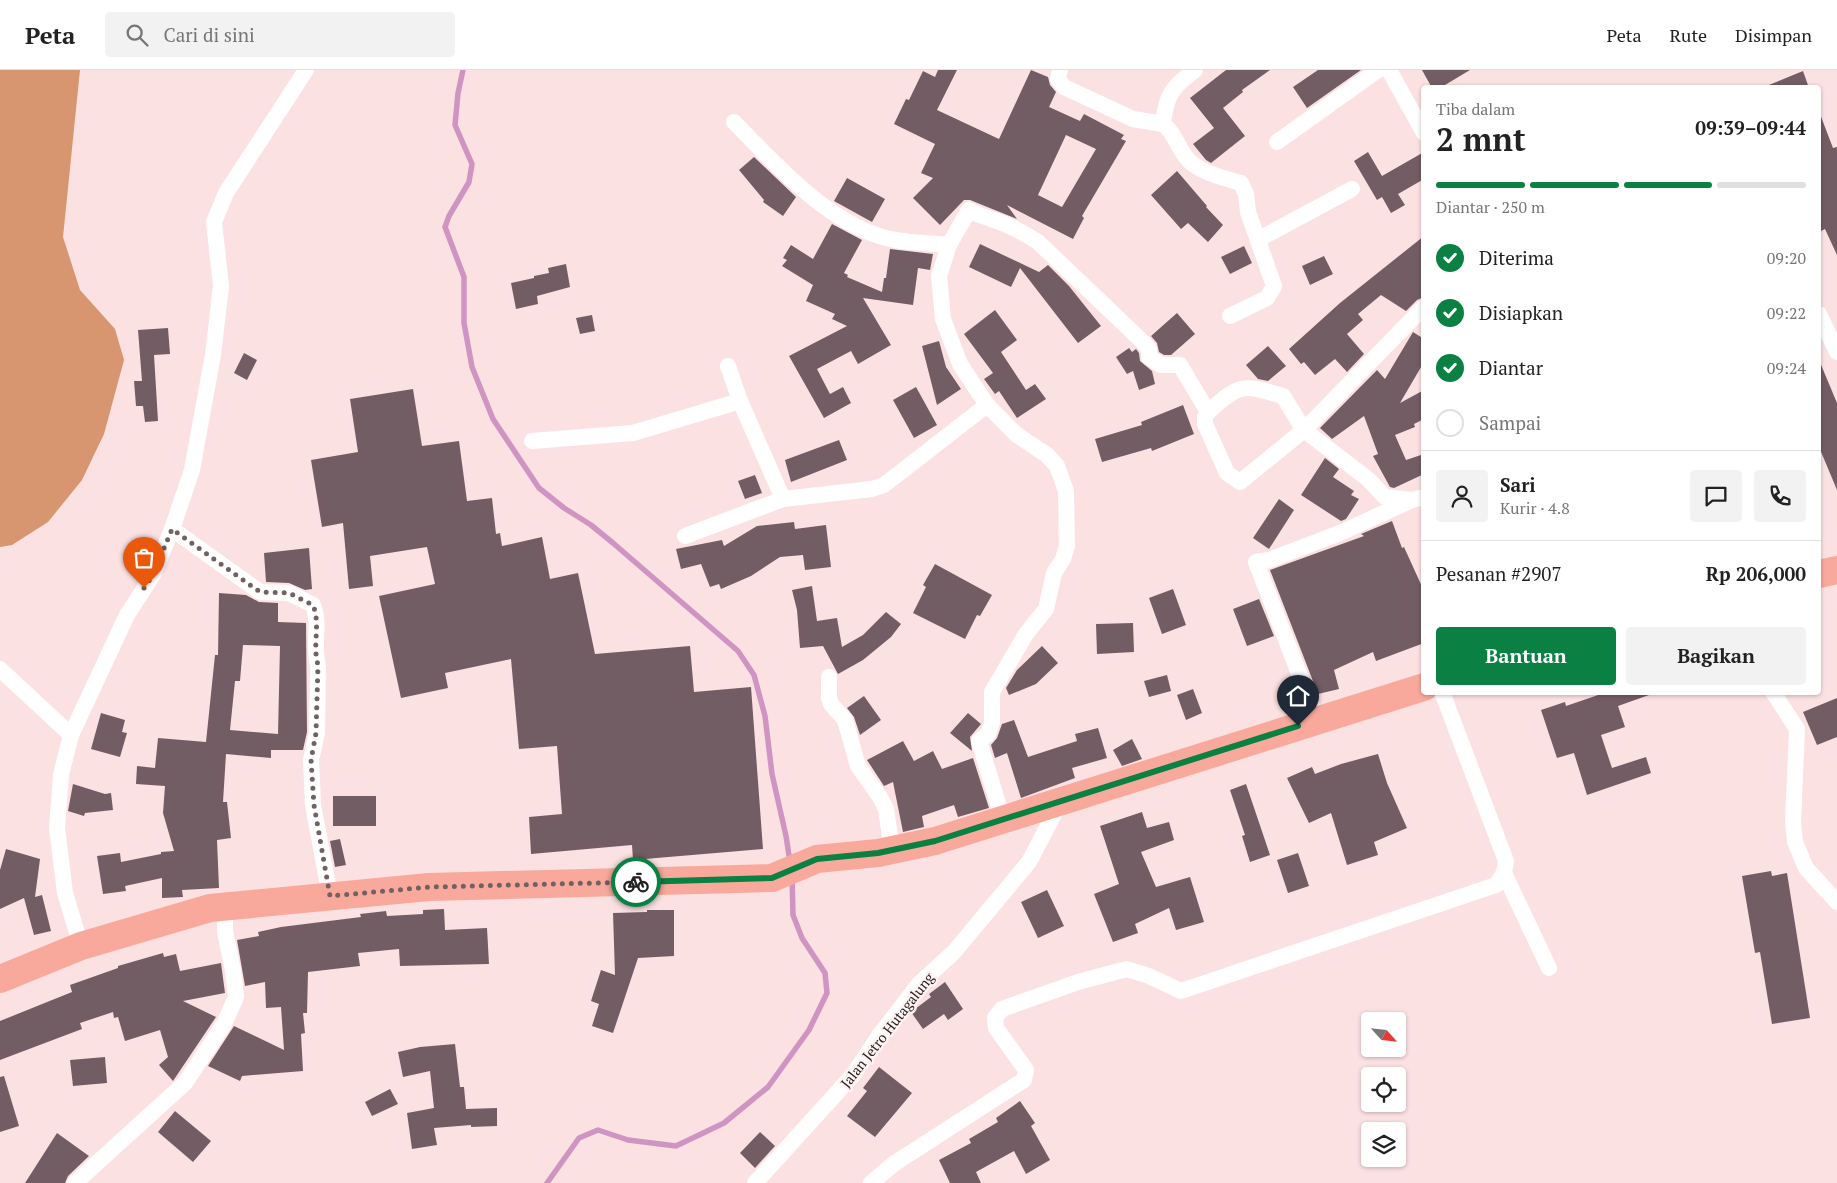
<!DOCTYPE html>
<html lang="id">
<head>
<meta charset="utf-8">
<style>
	body { margin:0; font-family:"PT Serif",serif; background:#f2f2f2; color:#222; height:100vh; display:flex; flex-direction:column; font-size:19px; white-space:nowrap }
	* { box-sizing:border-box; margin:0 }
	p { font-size:16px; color:#767676 }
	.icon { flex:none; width:28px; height:28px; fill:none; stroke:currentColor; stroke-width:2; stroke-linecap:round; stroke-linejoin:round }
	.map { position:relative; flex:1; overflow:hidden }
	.details { position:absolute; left:1421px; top:15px; width:400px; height:610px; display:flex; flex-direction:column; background:#fff; border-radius:5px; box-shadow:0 1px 4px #0004 }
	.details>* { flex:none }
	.needle { width:32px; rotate:117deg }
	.controls { position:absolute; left:1361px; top:942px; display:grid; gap:10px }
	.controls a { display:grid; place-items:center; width:45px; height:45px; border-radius:5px; background:#fff; box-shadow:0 1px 4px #0004; font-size:25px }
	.pin { position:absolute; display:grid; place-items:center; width:42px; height:42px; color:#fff; margin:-51px -21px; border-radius:50% 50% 50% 0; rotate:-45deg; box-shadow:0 0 5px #0007 }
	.pin .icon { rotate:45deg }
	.courier { position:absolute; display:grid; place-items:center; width:50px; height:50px; margin:-25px; border:4px solid #0b8043; border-radius:50%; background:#fff; color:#222; box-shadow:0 1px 6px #0007 }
	.headline em { font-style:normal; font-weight:600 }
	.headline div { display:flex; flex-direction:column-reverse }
	.headline { display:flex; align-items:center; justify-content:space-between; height:85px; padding:0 15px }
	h1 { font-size:32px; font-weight:600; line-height:38px }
	.bar { display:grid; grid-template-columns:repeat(4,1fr); gap:8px 5px; align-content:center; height:60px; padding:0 15px }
	.bar i { height:6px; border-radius:4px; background:#e0e0e0 }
	.bar .on { background:#0b8043 }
	.bar p { grid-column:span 4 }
	.line { display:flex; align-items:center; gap:12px; padding:0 15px; border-top:1px solid #e0e0e0 }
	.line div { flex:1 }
	.round { display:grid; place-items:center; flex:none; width:52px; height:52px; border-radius:5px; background:#f2f2f2 }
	ol { padding:0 15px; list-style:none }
	li { display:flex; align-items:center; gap:15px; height:55px }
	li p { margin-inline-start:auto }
	li .icon { padding:5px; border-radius:50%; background:#0b8043; color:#fff; stroke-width:4 }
	li:last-child { color:#767676 }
	li i { width:28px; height:28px; border:2px solid #e0e0e0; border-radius:50% }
	.primary-button { display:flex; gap:10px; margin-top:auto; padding:10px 15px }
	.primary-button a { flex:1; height:58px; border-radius:5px; background:#0b8043; color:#fff; font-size:20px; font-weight:600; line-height:58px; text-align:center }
	.primary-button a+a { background:#f2f2f2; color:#222 }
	header { display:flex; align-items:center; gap:30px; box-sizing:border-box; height:70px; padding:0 25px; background:#fff; border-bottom:1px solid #e0e0e0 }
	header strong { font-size:24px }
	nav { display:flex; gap:28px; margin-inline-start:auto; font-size:18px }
	.search { width:350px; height:45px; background:#f2f2f2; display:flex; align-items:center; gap:12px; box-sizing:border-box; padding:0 18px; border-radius:5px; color:#767676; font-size:19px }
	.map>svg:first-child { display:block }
</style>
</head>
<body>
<header>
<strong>Peta</strong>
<div class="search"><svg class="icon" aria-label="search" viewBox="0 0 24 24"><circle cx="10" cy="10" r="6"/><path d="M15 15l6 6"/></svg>Cari di sini</div>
<nav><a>Peta</a><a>Rute</a><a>Disimpan</a></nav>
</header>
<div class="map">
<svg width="1837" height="1113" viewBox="0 0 1837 1113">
	<rect width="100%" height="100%" fill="#fce1e3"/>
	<path fill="#d79570" d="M 0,0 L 80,0 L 63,167 L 80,220 L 115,259 L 124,290 L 104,364 L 82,410 L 48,452 L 12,475 L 0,477 Z"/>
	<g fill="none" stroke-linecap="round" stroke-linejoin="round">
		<g stroke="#d094c3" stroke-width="5.5">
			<path d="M 463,0 L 458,23 L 455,55 L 472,94 L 469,112 L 449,146 L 445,157 L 464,207 L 464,253 L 472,297 L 493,349 L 539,418 L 564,438 L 591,455 L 613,473 L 738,581 L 754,605 L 765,646 L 772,704 L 786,766 L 790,792"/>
			<path d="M 547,1113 L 579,1068 L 598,1060 L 628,1070 L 676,1076 L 724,1053 L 768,1017 L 809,960 L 827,923 L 825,903 L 802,868 L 793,845 L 792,806"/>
		</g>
	</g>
	<g fill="#735d65" fill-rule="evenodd">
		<path d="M 938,0 L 957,0 L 937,40 L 999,69 L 1031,0 L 1048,7 L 1050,15 L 1056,22 L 1049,37 L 1080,51 L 1084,44 L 1124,65 L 1121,69 L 1126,71 L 1082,146 L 1084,148 L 1073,169 L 1007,135 L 1017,149 L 970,130 L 964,130 L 940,155 L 913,128 L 933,108 L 921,103 L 935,74 L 894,54 L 906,29 L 909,30 L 923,1 L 935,7 ZM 1066,65 L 1096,79 L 1062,137 L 1038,125 Z"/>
		<path d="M 1226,0 L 1270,0 L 1242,20 L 1243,22 L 1223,38 L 1245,66 L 1211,93 L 1206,90 L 1193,74 L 1214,58 L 1190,28 Z"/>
		<path d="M 1318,0 L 1361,0 L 1307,38 L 1293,17 Z"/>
		<path d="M 1422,0 L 1470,0 L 1440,18 L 1432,18 Z"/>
		<path d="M 1803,1 L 1809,18 L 1764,18 L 1764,17 Z"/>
		<path d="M 1820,44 L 1833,78 L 1837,77 L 1837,185 L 1825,159 L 1819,162 Z"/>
		<path d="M 1368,82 L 1382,106 L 1424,82 L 1424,109 L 1398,124 L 1405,135 L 1391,143 L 1382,127 L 1377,130 L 1354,91 Z"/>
		<path d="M 754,87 L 796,127 L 783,146 L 763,132 L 764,130 L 739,100 Z"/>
		<path d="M 1177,101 L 1207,136 L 1206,137 L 1223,155 L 1208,172 L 1188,153 L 1181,159 L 1151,125 Z"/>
		<path d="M 847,108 L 885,129 L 872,152 L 834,131 Z"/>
		<path d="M 832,154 L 862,170 L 844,203 L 848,205 L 847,207 L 882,222 L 884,208 L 886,208 L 890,179 L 933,184 L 930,200 L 918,198 L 913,235 L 863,228 L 891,275 L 858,294 L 851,281 L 817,299 L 830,324 L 843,317 L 851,333 L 824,348 L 789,286 L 847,256 L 832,249 L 835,244 L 806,231 L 813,215 L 782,196 L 787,190 L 783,188 L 791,175 L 813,189 Z"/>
		<path d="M 1424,166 L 1424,227 L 1417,230 L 1406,241 L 1381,225 L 1358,244 L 1363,250 L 1347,264 L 1364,284 L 1347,302 L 1335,289 L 1315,305 L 1304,292 L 1301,294 L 1289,279 L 1340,233 Z"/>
		<path d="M 980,174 L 1039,202 L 1048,195 L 1069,216 L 1101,256 L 1078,273 L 1020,198 L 1011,217 L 969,197 Z"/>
		<path d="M 1244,176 L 1252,193 L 1230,204 L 1221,187 Z"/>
		<path d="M 1324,186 L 1333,204 L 1310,215 L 1302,196 Z"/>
		<path d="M 566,194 L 570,217 L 537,226 L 538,234 L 516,239 L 511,213 L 534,208 L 534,206 L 549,203 L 548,198 Z"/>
		<path d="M 995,240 L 1017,270 L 1001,282 L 1026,320 L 1035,314 L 1046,329 L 1017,348 L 999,321 L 995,324 L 984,309 L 993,303 L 964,264 Z"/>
		<path d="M 1177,243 L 1195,264 L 1171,285 L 1164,285 L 1159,282 L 1157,273 L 1151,266 Z"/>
		<path d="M 592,245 L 595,261 L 580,264 L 576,248 Z"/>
		<path d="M 168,258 L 170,284 L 154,285 L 158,351 L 145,352 L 143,336 L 136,336 L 134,311 L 142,311 L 138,260 Z"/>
		<path d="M 1413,262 L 1424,269 L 1424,292 L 1400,333 L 1424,320 L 1424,349 L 1414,354 L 1415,357 L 1395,365 L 1406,390 L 1424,384 L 1424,404 L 1394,418 L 1390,417 L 1373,386 L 1378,384 L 1364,346 L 1332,369 L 1320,358 L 1377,300 L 1385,309 Z"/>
		<path d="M 939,271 L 946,297 L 961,319 L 937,335 L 922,276 Z"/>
		<path d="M 1268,276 L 1286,296 L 1268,311 L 1258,309 L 1246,295 Z"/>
		<path d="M 1129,278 L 1132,282 L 1136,279 L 1139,283 L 1140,291 L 1152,301 L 1155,314 L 1139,320 L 1133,301 L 1127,304 L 1116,287 Z"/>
		<path d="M 244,283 L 257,290 L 247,310 L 234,303 Z"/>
		<path d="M 1819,290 L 1837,333 L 1837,420 L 1819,377 Z"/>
		<path d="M 916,317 L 937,355 L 914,368 L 893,330 Z"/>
		<path d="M 413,319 L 422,376 L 459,371 L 467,431 L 492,428 L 496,464 L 500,463 L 502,476 L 542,467 L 550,509 L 578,503 L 595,584 L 690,576 L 694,622 L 751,617 L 763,779 L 633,790 L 632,775 L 531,784 L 529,747 L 562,744 L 557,676 L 519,679 L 511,589 L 445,603 L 448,618 L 401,628 L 379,526 L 435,514 L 427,477 L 370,486 L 373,516 L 349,519 L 343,453 L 322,457 L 311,390 L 358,382 L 350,329 Z"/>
		<path d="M 1183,335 L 1194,364 L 1152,381 L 1151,378 L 1102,392 L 1095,369 L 1142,355 L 1141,352 Z"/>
		<path d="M 839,370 L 847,390 L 791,412 L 785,390 Z"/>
		<path d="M 1325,388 L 1339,399 L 1333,407 L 1354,421 L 1351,425 L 1359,429 L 1346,449 L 1341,451 L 1301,425 Z"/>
		<path d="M 755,405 L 762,423 L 745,429 L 738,411 Z"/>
		<path d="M 1279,429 L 1294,440 L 1269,479 L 1253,468 Z"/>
		<path d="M 1392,451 L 1402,478 L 1404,477 L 1424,521 L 1424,573 L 1376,591 L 1373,582 L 1334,600 L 1339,619 L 1318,624 L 1270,500 L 1364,466 L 1361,464 Z"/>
		<path d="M 794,452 L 795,459 L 826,455 L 831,497 L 805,500 L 803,485 L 780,487 L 751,506 L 721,519 L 719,514 L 710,517 L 701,494 L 681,499 L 676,479 L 722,470 L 724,476 L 757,456 Z"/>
		<path d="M 309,478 L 312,519 L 305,520 L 289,513 L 266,512 L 264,483 Z"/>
		<path d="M 935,494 L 992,525 L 980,546 L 977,545 L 965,569 L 913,543 L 926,517 L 923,515 Z"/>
		<path d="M 812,516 L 817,551 L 837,548 L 842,577 L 863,565 L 886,542 L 901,554 L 891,567 L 863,590 L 838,604 L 823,576 L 800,578 L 797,540 L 792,520 Z"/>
		<path d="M 1173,519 L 1186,555 L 1162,564 L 1149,528 Z"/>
		<path d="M 219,523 L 246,525 L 259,532 L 278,533 L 278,552 L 306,553 L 307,662 L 303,680 L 271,680 L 271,688 L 226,684 L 223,732 L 227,732 L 231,768 L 217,770 L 219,818 L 182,820 L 183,827 L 162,828 L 162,808 L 125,816 L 126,821 L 103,824 L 97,786 L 120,783 L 121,792 L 161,784 L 161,782 L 174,781 L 163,743 L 165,716 L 136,714 L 137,696 L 155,698 L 158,668 L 206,672 L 215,585 L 218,585 ZM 243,575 L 280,576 L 278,664 L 230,660 L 235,611 L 240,611 Z"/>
		<path d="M 1259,529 L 1274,566 L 1247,576 L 1233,539 Z"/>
		<path d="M 1133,553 L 1134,582 L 1097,584 L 1096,554 Z"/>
		<path d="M 1042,576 L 1058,593 L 1036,614 L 1009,625 L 1006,618 L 1017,600 Z"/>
		<path d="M 1167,605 L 1171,621 L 1149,627 L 1144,611 Z"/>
		<path d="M 1193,619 L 1202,643 L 1186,650 L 1177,625 Z"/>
		<path d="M 1607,622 L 1648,622 L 1649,625 L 1618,636 L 1625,657 L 1601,665 L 1612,698 L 1646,687 L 1651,703 L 1587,725 L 1574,683 L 1557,688 L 1541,640 L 1565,632 L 1566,636 Z"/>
		<path d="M 864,626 L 881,650 L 860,665 L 854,647 L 847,638 Z"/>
		<path d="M 1837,628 L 1837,667 L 1817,675 L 1803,642 Z"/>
		<path d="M 101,643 L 125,650 L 122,662 L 127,663 L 120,687 L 91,679 Z"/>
		<path d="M 968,643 L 981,654 L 970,667 L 972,681 L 950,663 Z"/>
		<path d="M 1014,650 L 1028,687 L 1077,671 L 1075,664 L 1098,658 L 1107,688 L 1072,698 L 1075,708 L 1021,728 L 1007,683 L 995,688 L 991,675 L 997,668 L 1002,654 Z"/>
		<path d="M 1132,669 L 1142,689 L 1122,696 L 1113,680 Z"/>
		<path d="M 903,671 L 914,691 L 933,681 L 942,699 L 973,688 L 989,738 L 958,747 L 954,735 L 922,746 L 924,757 L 903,762 L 893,712 L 884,716 L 867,690 Z"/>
		<path d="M 1378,684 L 1387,713 L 1407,758 L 1374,772 L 1378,785 L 1347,795 L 1331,743 L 1309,753 L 1287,708 L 1312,697 L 1315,704 L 1341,694 Z"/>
		<path d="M 73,714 L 105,724 L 111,723 L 113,740 L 85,743 L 84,746 L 68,741 Z"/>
		<path d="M 1246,714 L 1270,785 L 1250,792 L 1242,766 L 1245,765 L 1230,720 Z"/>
		<rect x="333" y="726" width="43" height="30"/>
		<path d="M 1142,742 L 1147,758 L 1169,752 L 1174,770 L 1141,782 L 1156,817 L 1190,807 L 1204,852 L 1176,860 L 1169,838 L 1135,854 L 1138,863 L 1113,872 L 1094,824 L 1119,814 L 1100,756 Z"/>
		<path d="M 340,769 L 346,795 L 335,797 L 330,771 Z"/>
		<path d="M 6,779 L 40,789 L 35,827 L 42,825 L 51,861 L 34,865 L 24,828 L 0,839 L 0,800 Z"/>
		<path d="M 1298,783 L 1309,816 L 1288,823 L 1277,790 Z"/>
		<path d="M 1771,801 L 1772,806 L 1787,803 L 1810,948 L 1772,954 L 1760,882 L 1755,883 L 1742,806 Z"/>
		<path d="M 1047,820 L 1064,856 L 1038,868 L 1021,832 Z"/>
		<path d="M 444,839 L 445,860 L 487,858 L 489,894 L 400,896 L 399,879 L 358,883 L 360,896 L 308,902 L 307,943 L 303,943 L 305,963 L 301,964 L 303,1001 L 242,1006 L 240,1011 L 208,996 L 234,956 L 284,980 L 281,937 L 266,938 L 265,912 L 245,916 L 237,870 L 259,866 L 258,862 L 281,857 L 361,847 L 360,844 L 386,841 L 387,846 L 423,844 L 423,840 Z"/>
		<path d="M 647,840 L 674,840 L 674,886 L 638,888 L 613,963 L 592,956 L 599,934 L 591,931 L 601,900 L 615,905 L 613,843 L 647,842 Z"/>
		<path d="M 163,883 L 164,887 L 176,884 L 180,901 L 221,893 L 225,923 L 183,931 L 216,947 L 173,1011 L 159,995 L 168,987 L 160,960 L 125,971 L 118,947 L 114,948 L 113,942 L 80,953 L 82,959 L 0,990 L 0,951 L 72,922 L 70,915 L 118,898 L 118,896 Z"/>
		<path d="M 945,912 L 963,939 L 948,950 L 944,944 L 923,959 L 911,942 L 931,927 L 929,924 Z"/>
		<path d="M 455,974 L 460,1017 L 464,1017 L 466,1039 L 497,1038 L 497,1056 L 471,1057 L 471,1055 L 434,1058 L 437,1075 L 412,1079 L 407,1043 L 434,1038 L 430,1001 L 403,1007 L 398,982 L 420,977 Z"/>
		<path d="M 105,987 L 107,1013 L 73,1016 L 70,990 Z"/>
		<path d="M 879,997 L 912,1023 L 875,1067 L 847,1046 L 867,1021 L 863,1018 Z"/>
		<path d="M 4,1006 L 19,1056 L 0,1062 L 0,1007 Z"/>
		<path d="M 390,1019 L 398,1034 L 372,1046 L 365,1032 Z"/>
		<path d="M 1020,1031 L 1035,1053 L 1031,1056 L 1050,1090 L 1026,1104 L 1014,1081 L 976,1102 L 981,1113 L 950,1113 L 939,1090 L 971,1073 L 969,1069 L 998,1052 L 996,1048 Z"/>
		<path d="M 175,1041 L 211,1071 L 193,1092 L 158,1062 Z"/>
		<path d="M 760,1062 L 775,1076 L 755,1098 L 740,1083 Z"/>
		<path d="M 57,1063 L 89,1086 L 68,1106 L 65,1113 L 25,1113 Z"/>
	</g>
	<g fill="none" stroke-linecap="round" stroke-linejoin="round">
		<g stroke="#fff" stroke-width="16">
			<path d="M 1060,0 L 1058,9 L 1064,17 L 1133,49 L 1163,54"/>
			<path d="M 1195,0 C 1172,17 1166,25 1163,54 C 1174,62 1177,75 1185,86 C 1196,102 1224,108 1241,113 L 1246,124 L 1248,142 L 1274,216 L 1267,228 L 1230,246"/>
			<path d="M 1389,0 L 1424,63"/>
			<path d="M 734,52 C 776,95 833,159 895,170 C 912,173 931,173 949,175"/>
			<path d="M 1277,72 L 1378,0"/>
			<path d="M 1259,169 L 1352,119"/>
			<path d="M 1819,244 L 1837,282"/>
			<path d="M 728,296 L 740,331 L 783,429"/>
			<path d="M 1208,342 L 1205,347 L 1205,354 L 1227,403 L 1240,412 L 1304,360 L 1424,237"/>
			<path d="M 532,371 L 633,363 L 740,331"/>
			<path d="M 172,459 L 260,522 L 289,523 L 313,535 C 321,555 312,574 318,595 L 317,663 L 311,690 L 313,735 L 330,826"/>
			<path d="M 685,466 L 783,429 L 872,419 L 884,415 L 987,335"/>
			<path d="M 0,599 L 71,665"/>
			<path d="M 829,607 L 829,628 L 831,634 L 845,650 L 858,696 L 880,727 L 886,739 L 892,780"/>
			<path d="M 1773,622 L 1797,659 L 1793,752 L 1795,772 L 1806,798 L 1837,832"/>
			<path d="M 1317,650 L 1256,492 L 1269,490 L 1340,463 L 1412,430"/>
			<path d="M 1003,750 L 979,671 L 988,664 L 992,653 L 992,622 L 1026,564 L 1046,539 L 1054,503 L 1063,489 L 1067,476 L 1066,421 L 1057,396 L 1047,385 L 1017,365 L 987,335 L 960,294 L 943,249 L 939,206 L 949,175 L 969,140 C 977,145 983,146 991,149 C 1008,154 1024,163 1038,172 L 1144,273 L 1149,279 L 1149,287 L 1161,295 L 1180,295 L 1208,342 C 1241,313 1242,314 1283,326 L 1304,360 L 1368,409 L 1385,427 L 1412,430 L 1424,427"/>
			<path d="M 1504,803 L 1549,898"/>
			<path d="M 81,876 L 65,823 L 57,758 L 61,705 L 71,665 L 127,545 L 153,505 L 172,459 L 192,400 L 213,285 L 221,216 L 214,152 L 226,123 L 306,0"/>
			<path d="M 75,1113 L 185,1013 L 224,954 L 236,927 L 233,900 L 225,862 L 225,836"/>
			<path d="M 755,1113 L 853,1005 L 879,966 L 919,914 L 954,882 L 1029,792 L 1062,729"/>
			<path d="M 871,1113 L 895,1093 L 1024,1010 L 1026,1000 L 996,958 L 995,948 L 1002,939 L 1078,912 L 1127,899 L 1149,906 L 1181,921 L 1496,815 L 1504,803 L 1506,791 L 1442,622"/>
		</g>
		<g stroke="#f9a99b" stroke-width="28">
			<path d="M 1819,504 L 1837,500"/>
			<path d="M 0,909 L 81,876 L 210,838 L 429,817 L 772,808 L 817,789 L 878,783 L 935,771 L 1424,617"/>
		</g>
	</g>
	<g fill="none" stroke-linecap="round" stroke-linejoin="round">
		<path stroke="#716162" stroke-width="5" stroke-dasharray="0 9" d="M 144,518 L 153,505 L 172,459 L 260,522 L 289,523 L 313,535 C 321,555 312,574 318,595 L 316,663 L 311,690 L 314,735 L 330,826 L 430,817 L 636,812"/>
		<path stroke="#0b8043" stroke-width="6" d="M 636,812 L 772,808 L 817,789 L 878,783 L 935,771 L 1298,656"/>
	</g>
	<g text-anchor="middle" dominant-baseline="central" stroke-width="5" stroke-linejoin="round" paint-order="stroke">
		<g font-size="14" fill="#261c1d" stroke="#fef3f3">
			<text transform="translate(887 960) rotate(-52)">Jalan Jetro Hutagalung</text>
		</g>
	</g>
</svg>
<div class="controls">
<a><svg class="needle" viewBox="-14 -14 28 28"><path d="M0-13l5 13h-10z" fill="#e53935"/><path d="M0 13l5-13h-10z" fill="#767676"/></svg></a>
<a><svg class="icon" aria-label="locate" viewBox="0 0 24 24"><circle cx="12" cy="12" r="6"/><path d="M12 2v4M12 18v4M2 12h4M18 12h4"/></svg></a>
<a><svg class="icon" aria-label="layers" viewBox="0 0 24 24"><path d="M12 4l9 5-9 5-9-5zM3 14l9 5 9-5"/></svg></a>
</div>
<div class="pin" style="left:144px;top:518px;background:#ea580c"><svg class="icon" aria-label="bag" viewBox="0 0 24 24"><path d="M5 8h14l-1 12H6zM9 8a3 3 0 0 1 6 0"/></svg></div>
<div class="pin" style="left:1298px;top:656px;background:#1f2937"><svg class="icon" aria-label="home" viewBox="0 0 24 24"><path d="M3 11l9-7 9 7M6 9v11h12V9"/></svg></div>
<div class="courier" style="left:636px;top:812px"><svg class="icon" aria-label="bike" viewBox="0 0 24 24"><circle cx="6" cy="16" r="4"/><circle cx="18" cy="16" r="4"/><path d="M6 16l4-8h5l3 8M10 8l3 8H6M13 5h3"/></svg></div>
<section class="details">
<div class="headline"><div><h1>2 mnt</h1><p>Tiba dalam</p></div><em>09:39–09:44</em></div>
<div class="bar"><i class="on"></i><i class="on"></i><i class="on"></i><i></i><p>Diantar · 250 m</p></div>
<ol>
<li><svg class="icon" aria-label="check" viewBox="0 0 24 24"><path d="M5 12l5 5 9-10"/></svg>Diterima<p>09:20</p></li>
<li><svg class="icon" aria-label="check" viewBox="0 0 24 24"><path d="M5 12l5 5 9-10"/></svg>Disiapkan<p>09:22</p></li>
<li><svg class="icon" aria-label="check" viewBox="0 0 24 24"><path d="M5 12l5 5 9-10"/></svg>Diantar<p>09:24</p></li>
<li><i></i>Sampai</li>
</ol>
<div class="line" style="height:90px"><a class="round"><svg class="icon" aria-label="person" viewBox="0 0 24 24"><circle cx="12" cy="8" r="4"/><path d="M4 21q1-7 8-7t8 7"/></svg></a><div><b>Sari</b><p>Kurir · 4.8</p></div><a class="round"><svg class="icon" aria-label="chat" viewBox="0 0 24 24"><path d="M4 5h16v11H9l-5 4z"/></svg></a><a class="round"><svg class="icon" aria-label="phone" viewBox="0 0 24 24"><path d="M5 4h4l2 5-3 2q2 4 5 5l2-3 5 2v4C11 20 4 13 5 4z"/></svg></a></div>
<div class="line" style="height:65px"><div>Pesanan #2907</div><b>Rp 206,000</b></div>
<div class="primary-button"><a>Bantuan</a><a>Bagikan</a></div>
</section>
</div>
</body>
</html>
